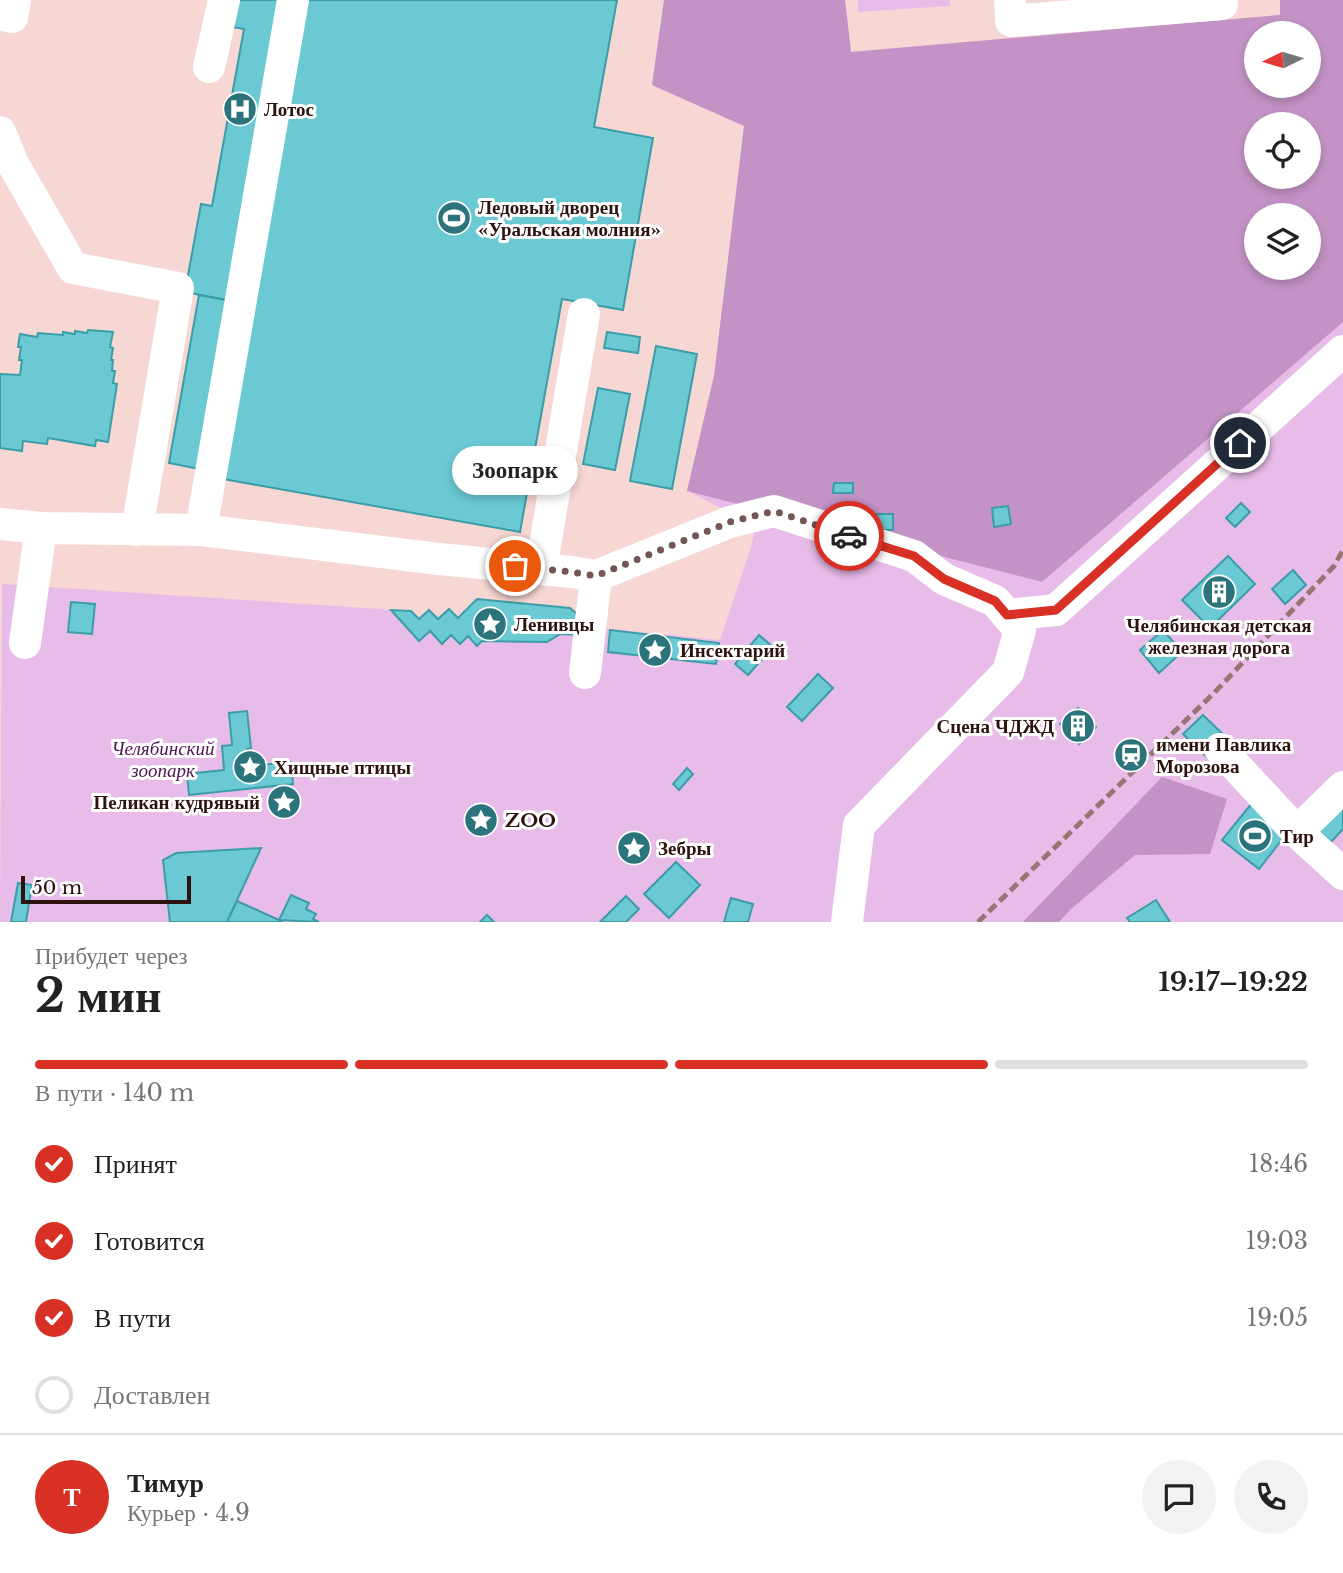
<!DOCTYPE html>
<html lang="ru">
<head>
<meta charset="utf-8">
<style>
	body { margin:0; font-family:"Libre Baskerville",serif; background:#f2f2f2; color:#222; height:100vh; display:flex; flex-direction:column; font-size:26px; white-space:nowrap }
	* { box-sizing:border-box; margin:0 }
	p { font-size:23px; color:#767676 }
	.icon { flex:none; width:38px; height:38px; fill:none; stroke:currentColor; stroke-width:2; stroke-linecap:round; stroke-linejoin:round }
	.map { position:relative; height:922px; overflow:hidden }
	.details { display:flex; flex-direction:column; background:#fff; flex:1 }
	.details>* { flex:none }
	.needle { width:46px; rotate:265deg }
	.buttons { position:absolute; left:1244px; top:21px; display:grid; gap:14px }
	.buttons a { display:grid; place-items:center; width:77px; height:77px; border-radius:50%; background:#fff; box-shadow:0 4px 10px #0003; font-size:35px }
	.scale { position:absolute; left:21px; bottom:18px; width:170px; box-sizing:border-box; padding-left:7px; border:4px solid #2d1210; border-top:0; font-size:19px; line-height:24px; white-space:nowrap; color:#2d1210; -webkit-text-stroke:5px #fff; paint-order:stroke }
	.pin { position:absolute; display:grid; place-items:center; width:60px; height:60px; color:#fff; margin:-30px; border:4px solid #fff; border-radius:50%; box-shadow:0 2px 7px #0007 }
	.courier { position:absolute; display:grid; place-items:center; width:70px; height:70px; margin:-35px; border:5px solid #d93025; border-radius:50%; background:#fff; color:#222; box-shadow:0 2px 9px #0007 }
	.bubble { position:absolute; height:49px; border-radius:24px; background:#fff; box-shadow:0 4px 10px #0003; font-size:23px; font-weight:700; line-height:49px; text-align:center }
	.summary em { font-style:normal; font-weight:700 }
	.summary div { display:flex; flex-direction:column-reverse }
	.summary { display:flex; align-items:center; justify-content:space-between; height:119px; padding:0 35px }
	h1 { font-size:46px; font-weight:700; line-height:52px }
	.bar { display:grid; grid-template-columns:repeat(4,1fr); gap:10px 7px; align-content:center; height:84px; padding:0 35px }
	.bar i { height:9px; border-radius:5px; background:#e0e0e0 }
	.bar .selected { background:#d93025 }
	.bar p { grid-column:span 4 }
	.line { display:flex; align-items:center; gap:18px; padding:0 35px; border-top:2px solid #e0e0e0 }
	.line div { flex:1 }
	.round { display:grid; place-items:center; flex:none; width:74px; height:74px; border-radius:37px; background:#f2f2f2 }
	ol { padding:0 35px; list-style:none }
	li { display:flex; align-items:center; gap:21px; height:77px }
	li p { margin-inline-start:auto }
	li .icon { padding:7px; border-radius:50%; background:#d93025; color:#fff; stroke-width:4 }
	li:last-child { color:#767676 }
	li i { width:38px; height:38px; border:4px solid #e0e0e0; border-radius:50% }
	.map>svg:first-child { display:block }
</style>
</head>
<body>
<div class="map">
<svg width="1343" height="922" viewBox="0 0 1343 922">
	<rect width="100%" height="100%" fill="#f7d7d3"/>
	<g fill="#e8bce9" fill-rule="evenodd">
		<path d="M 664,0 L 845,0 L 851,52 L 1280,15 L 1280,0 L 1343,0 L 1343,922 L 0,922 L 2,584 L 411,611 L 419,619 L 429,610 L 438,619 L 449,609 L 458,618 L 477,599 L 570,608 L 591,627 L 720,640 L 752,544 L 755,525 L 687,491 L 714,376 L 744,126 L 652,85 ZM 1256,33 L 1309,33 L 1309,86 L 1256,86 ZM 1256,124 L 1309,124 L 1309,177 L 1256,177 ZM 1256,215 L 1309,215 L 1309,268 L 1256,268 Z"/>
		<path d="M 858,0 L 950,0 L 950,6 L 858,12 Z"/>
	</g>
	<g fill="#c393c5" fill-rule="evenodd">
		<path d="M 664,0 L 845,0 L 851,52 L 1280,15 L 1280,0 L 1343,0 L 1343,322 L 1042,582 L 687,491 L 714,376 L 744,126 L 652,85 ZM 1256,33 L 1309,33 L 1309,86 L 1256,86 ZM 1256,124 L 1309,124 L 1309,177 L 1256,177 ZM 1256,215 L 1309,215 L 1309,268 L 1256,268 Z"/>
		<path d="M 1162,777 L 1227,799 L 1210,854 L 1135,855 L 1071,909 L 1059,922 L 1023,922 Z"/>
	</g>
	<g fill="#6ac9d3" stroke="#3b9da7" stroke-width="2">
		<path d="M 237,0 L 285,0 L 231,301 L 185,292 L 201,204 L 212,206 L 244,29 L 232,27 Z"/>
		<path d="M 307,0 L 617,0 L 594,127 L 653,138 L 623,310 L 562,299 L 520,532 L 223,479 Z"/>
		<path d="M 199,295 L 231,301 L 200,469 L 169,463 Z"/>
		<path d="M 88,330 L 113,332 L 110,347 L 113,348 L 111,360 L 113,360 L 112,371 L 115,371 L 113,383 L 117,384 L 108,442 L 96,440 L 95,446 L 48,438 L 47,444 L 23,441 L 22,451 L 0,448 L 0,374 L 20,375 L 22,360 L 19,360 L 21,347 L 18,347 L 20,334 L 37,337 L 38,333 L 63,335 L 63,332 L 75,334 L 75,331 L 87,333 Z"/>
		<path d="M 607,332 L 640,337 L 638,353 L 604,348 Z"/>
		<path d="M 656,346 L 697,354 L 672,489 L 630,481 Z"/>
		<path d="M 598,388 L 630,394 L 615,470 L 583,464 Z"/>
		<path d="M 834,483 L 853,483 L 853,493 L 833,493 Z"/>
		<path d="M 1241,503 L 1250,512 L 1235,527 L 1226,518 Z"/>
		<path d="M 1008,506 L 1011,524 L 994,527 L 992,508 Z"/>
		<rect x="875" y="514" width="18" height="16"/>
		<path d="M 1228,556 L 1255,584 L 1210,628 L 1182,600 Z"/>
		<path d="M 1293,570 L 1306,585 L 1285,604 L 1272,589 Z"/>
		<path d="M 477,599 L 570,608 L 584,620 L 583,635 L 560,634 L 547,642 L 482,641 L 477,646 L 468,636 L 460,644 L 451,635 L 442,644 L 430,631 L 419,641 L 391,610 L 411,611 L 419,619 L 429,610 L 438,619 L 449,609 L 458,618 Z"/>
		<path d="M 71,602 L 95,604 L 92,634 L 68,632 Z"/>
		<path d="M 610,630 L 719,643 L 716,664 L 608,652 Z"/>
		<path d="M 1163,630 L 1182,652 L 1159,673 L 1140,650 Z"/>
		<path d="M 759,635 L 773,647 L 748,675 L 735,664 Z"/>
		<path d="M 818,674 L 833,688 L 802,721 L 787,707 Z"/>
		<path d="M 1078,708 L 1096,727 L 1079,744 L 1060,724 Z"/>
		<path d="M 247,711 L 251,748 L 247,749 L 249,766 L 291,762 L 293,784 L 189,795 L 187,774 L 224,770 L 222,746 L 232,745 L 229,713 Z"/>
		<path d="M 1203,715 L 1229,740 L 1210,760 L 1183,734 Z"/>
		<path d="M 687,768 L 693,774 L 679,790 L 673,784 Z"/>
		<path d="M 1252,803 L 1288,832 L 1259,869 L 1222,840 Z"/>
		<path d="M 1343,804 L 1343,829 L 1331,842 L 1313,826 Z"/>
		<path d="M 261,848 L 227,922 L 170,922 L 163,860 L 176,853 Z"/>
		<path d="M 676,862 L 700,885 L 669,918 L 644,894 Z"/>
		<path d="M 18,883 L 32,885 L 26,922 L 11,922 Z"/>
		<path d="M 291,895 L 309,903 L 306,909 L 316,914 L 313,919 L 319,922 L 279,920 Z"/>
		<path d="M 626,896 L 639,909 L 626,922 L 600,922 Z"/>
		<path d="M 731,898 L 753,904 L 748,922 L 724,922 Z"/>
		<path d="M 1156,900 L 1170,922 L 1130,922 L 1127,918 Z"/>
		<path d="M 237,901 L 279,920 L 283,922 L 227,922 Z"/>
		<path d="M 487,915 L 494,922 L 480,922 Z"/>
	</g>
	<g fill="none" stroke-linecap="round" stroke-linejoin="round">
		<g stroke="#fff" stroke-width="32">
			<path d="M 1010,0 L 1011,21 L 1222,4 L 1221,0"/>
			<path d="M 0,14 L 12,17 L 15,0"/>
			<path d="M 209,67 L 224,0"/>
			<path d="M 0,132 L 13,164 L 73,268 L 178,288 L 137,530"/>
			<path d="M 0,524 L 41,528 L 201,530 L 439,559 L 572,572 L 596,576 L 730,522 L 774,511 L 914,556 L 944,579 L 995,601 L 1020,630 L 1008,672 L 859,825 L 847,922"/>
			<path d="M 201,530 L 293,0"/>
			<path d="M 541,569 L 584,314"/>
			<path d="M 1007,615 L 1056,610 L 1343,351"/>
			<path d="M 25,643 L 41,528"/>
			<path d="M 585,673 L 596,576"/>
			<path d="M 1220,749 L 1297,832 L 1343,874"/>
			<path d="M 1297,832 L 1343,787"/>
		</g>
		<path stroke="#947673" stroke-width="5" stroke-dasharray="10 5" stroke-linecap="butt" d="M 978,922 L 1213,694 L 1334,566 L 1343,550"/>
	</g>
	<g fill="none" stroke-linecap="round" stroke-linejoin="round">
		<path stroke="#745754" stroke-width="7" stroke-dasharray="0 12.6" d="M 515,566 L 572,572 L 596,576 L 730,522 L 774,511 L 849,536"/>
		<path stroke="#d93025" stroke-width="9" d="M 849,536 L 914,556 L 944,579 L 995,601 L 1007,615 L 1056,610 L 1240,443"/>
	</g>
	<defs>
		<g id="hospital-disc" transform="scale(1.75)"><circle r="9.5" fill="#2b747c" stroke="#fff"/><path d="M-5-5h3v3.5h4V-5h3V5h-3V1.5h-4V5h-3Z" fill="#fff"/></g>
		<g id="stadium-disc" transform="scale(1.75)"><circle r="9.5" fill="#2b747c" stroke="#fff"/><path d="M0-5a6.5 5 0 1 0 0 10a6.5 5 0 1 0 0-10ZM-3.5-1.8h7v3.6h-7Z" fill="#fff"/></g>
		<g id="building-disc" transform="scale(1.75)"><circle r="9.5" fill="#2b747c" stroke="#fff"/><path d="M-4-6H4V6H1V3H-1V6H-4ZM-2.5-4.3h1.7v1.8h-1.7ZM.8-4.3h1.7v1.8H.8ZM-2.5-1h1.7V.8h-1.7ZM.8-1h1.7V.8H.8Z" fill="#fff"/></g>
		<g id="sight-disc" transform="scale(1.75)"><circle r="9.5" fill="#2b747c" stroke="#fff"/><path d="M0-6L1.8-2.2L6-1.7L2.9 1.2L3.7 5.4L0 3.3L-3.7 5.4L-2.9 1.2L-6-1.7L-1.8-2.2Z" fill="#fff"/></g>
		<g id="station-disc" transform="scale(1.75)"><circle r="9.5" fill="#2b747c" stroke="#fff"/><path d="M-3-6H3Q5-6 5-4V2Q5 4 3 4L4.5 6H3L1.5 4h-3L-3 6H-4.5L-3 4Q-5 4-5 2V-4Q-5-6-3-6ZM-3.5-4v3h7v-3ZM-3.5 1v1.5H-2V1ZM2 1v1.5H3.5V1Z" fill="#fff"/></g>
	</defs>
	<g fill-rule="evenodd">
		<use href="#hospital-disc" x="240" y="109"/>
		<use href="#stadium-disc" x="454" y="218"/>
		<use href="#building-disc" x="1219" y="592"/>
		<use href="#sight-disc" x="490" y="624"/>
		<use href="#sight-disc" x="655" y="650"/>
		<use href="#building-disc" x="1078" y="726"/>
		<use href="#station-disc" x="1131" y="755"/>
		<use href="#sight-disc" x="250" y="767"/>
		<use href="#sight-disc" x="284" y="802"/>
		<use href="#sight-disc" x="481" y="820"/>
		<use href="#stadium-disc" x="1255" y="836"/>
		<use href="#sight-disc" x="634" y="848"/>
	</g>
	<g text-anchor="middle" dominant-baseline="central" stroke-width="6" stroke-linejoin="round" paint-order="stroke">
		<g font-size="19" font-weight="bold" fill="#2d1210" stroke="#fff" text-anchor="start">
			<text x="264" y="109">Лотос</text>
			<text x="478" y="207">Ледовый дворец<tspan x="478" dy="22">«Уральская молния»</tspan></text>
			<text x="514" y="624">Ленивцы</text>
			<text x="1219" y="625" text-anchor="middle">Челябинская детская<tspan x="1219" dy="22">железная дорога</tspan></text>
			<text x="680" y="650">Инсектарий</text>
			<text x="1054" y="726" text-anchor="end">Сцена ЧДЖД</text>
			<text x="1156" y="744">имени Павлика<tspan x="1156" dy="22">Морозова</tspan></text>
			<text x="274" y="767">Хищные птицы</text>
			<text x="260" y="802" text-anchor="end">Пеликан кудрявый</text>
			<text x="505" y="820">ZOO</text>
			<text x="1280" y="836">Тир</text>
			<text x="658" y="848">Зебры</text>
		</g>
		<g font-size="19" font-style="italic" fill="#4d1452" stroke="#fff">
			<text x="163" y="748">Челябинский<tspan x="163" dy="22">зоопарк</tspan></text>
		</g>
	</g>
</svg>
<div class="buttons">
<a><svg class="needle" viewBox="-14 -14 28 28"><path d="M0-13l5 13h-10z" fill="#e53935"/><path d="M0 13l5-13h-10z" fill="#767676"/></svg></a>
<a><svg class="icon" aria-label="locate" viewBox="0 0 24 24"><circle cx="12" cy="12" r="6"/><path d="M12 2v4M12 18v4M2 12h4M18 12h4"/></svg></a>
<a><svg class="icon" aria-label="layers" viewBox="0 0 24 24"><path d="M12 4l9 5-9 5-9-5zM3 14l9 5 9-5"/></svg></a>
</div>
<div class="scale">50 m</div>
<div class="pin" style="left:515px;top:566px;background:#ea580c"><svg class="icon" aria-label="bag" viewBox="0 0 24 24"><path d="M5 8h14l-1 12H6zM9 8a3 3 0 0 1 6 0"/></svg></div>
<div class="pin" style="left:1240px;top:443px;background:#1f2937"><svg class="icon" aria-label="home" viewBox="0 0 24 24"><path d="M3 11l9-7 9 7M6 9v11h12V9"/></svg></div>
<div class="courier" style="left:849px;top:536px"><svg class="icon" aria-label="car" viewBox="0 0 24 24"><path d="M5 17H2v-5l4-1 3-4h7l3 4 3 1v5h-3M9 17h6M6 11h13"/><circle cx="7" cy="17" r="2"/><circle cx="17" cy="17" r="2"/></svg></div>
<div class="bubble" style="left:452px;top:446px;width:126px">Зоопарк</div>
</div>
<section class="details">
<div class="summary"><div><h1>2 мин</h1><p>Прибудет через</p></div><em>19:17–19:22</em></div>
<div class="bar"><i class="selected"></i><i class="selected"></i><i class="selected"></i><i></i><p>В пути · 140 m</p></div>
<ol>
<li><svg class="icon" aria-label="check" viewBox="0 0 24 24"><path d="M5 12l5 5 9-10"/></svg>Принят<p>18:46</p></li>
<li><svg class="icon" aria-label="check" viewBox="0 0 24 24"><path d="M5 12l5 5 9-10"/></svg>Готовится<p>19:03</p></li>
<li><svg class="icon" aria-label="check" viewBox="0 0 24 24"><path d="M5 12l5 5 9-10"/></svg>В пути<p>19:05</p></li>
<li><i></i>Доставлен</li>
</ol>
<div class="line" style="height:126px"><b class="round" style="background:#d93025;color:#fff">Т</b><div><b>Тимур</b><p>Курьер · 4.9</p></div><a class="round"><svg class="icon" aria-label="chat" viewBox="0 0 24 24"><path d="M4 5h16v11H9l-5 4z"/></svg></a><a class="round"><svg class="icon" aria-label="phone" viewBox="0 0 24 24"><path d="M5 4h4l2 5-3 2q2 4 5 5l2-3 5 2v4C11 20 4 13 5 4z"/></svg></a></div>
</section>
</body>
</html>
